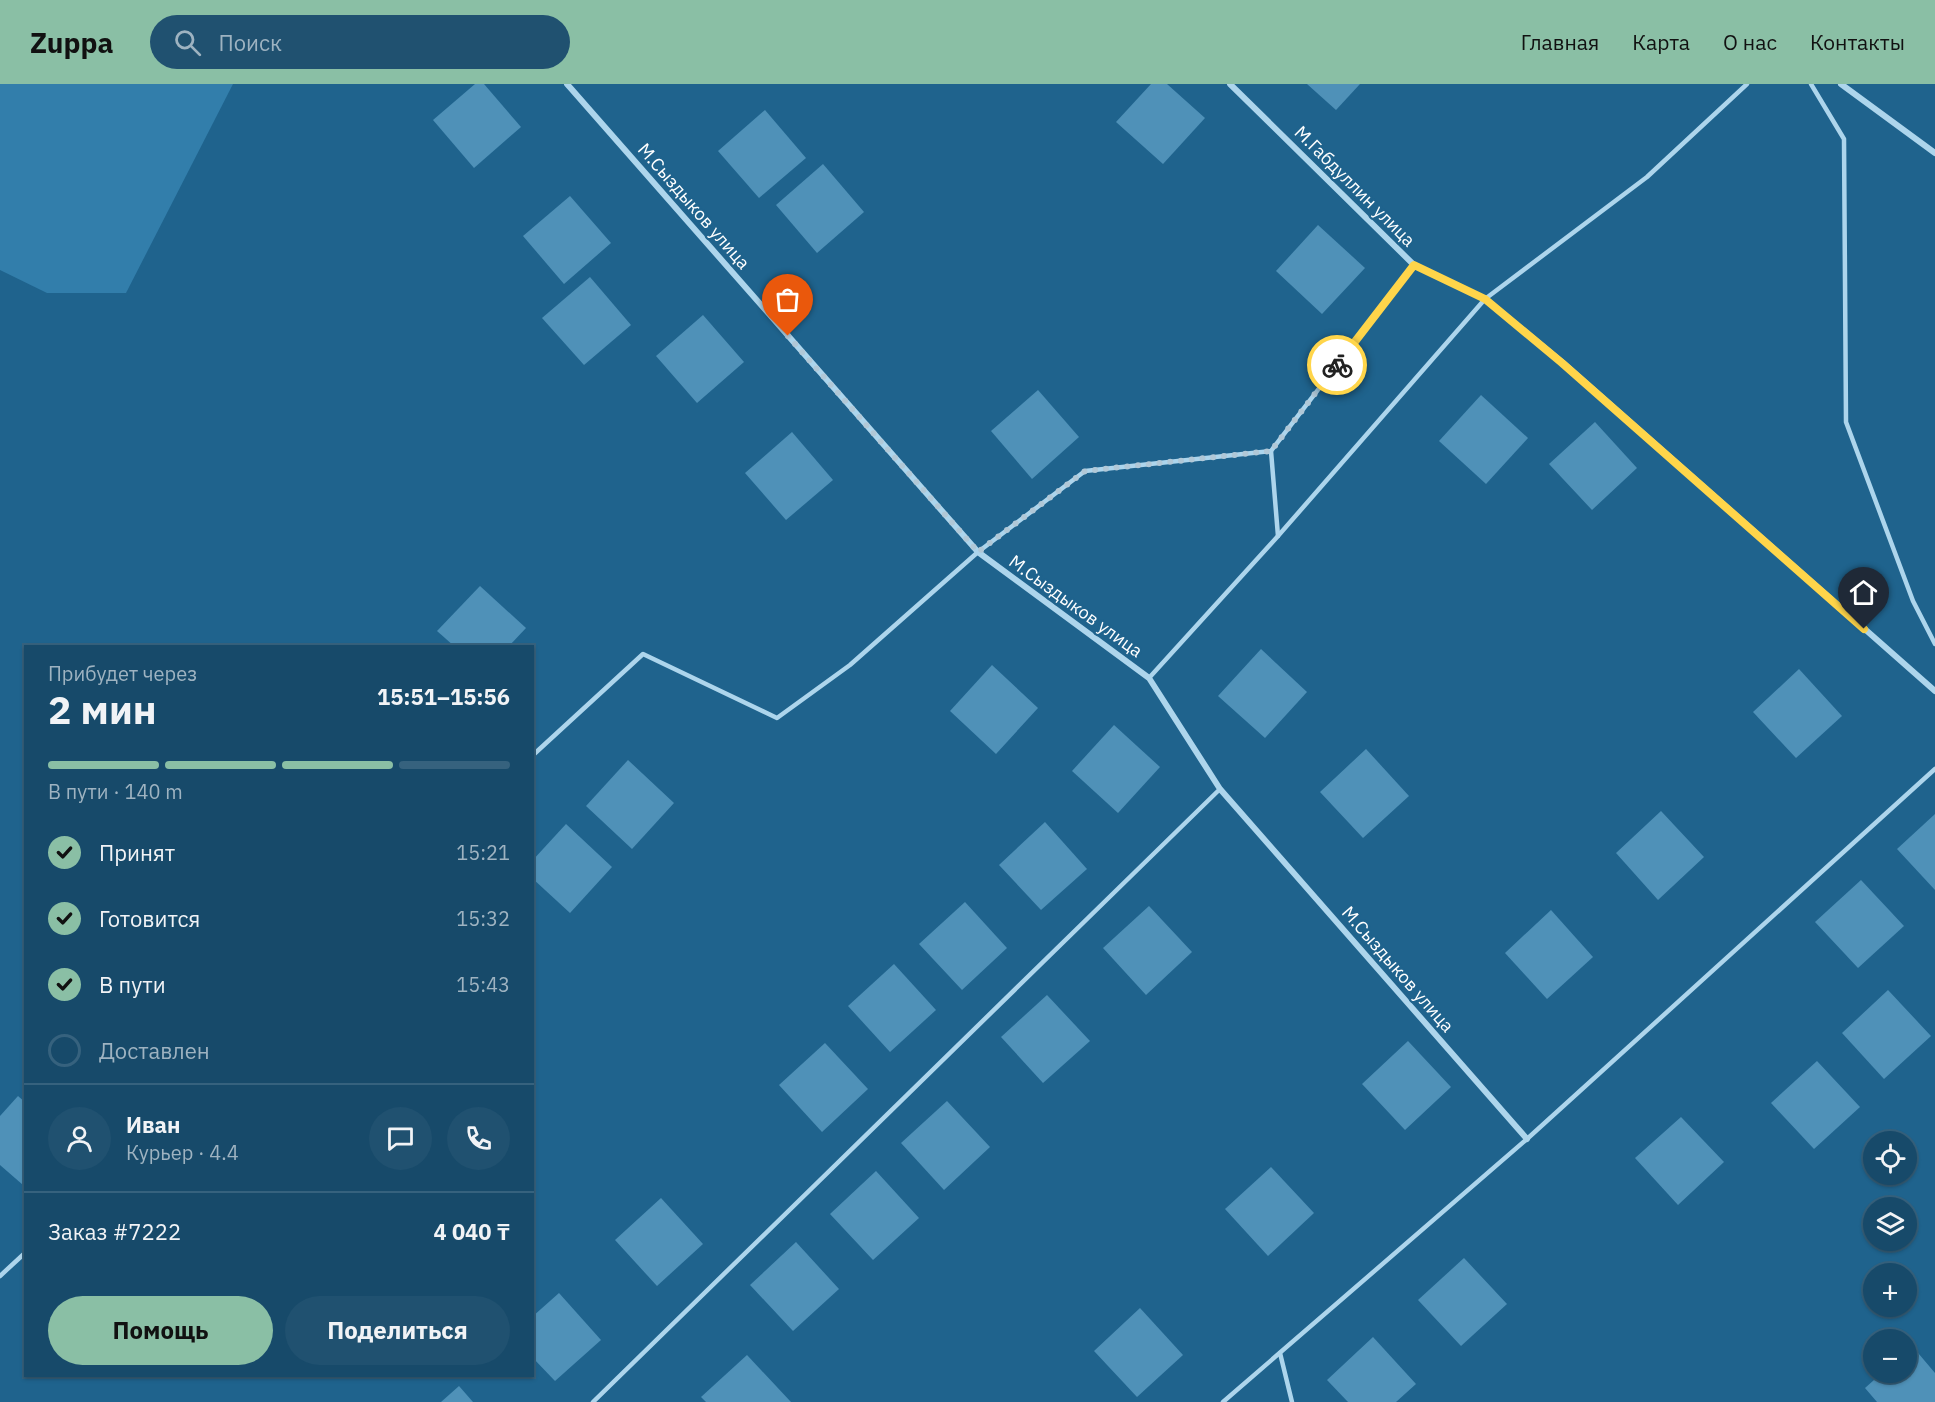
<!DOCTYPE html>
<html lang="ru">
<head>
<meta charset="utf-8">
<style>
	body { margin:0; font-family:"IBM Plex Sans",sans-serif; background:#205170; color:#f1f3f6; height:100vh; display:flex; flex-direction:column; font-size:22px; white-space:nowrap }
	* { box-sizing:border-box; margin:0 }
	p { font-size:20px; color:#9eb3c1 }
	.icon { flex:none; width:33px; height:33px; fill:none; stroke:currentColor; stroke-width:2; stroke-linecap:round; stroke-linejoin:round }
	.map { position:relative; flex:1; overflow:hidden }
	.panel { position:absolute; left:24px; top:561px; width:510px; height:732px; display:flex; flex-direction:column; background:#174a6a; border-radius:0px; box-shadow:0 2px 4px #0004,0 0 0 2px #36627e }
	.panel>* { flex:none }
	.fabs { position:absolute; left:1863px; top:1047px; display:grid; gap:12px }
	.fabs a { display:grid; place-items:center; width:54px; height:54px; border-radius:50%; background:#174a6a; box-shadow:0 2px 4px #0004,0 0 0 2px #36627e; font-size:30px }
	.pin { position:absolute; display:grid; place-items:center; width:51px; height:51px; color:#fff; margin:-62px -26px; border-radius:50% 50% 50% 0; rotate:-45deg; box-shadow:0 0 6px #0007 }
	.pin .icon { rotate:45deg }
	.courier { position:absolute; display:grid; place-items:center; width:60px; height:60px; margin:-30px; border:4px solid #ffd54a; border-radius:50%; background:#fff; color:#222; box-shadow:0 2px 8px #0007 }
	.headline em { font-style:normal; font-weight:700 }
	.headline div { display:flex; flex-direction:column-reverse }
	.headline { display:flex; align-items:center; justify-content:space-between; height:102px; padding:0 24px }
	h1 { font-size:39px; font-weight:700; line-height:45px }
	.bar { display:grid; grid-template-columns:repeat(4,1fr); gap:9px 6px; align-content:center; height:72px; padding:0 24px }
	.bar i { height:8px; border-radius:4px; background:#36627e }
	.bar .current { background:#8abfa5 }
	.bar p { grid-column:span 4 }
	.line { display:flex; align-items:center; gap:15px; padding:0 24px; border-top:2px solid #36627e }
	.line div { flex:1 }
	.round { display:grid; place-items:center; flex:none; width:63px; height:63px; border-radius:32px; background:#205170 }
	ol { padding:0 24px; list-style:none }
	li { display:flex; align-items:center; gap:18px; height:66px }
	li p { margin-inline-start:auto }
	li .icon { padding:6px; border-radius:50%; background:#8abfa5; color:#111; stroke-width:4 }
	li:last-child { color:#9eb3c1 }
	li i { width:33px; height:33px; border:3px solid #36627e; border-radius:50% }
	.primary-button { display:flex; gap:12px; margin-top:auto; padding:12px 24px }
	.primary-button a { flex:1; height:69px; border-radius:36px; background:#8abfa5; color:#111; font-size:24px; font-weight:700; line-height:69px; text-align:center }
	.primary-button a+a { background:#205170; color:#f1f3f6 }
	header { display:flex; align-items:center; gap:36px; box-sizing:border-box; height:84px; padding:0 30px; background:#8abfa5; color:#111 }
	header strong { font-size:28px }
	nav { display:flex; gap:33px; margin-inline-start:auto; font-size:21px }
	.search { width:420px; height:54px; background:#205170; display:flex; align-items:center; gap:15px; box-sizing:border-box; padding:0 21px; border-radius:33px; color:#9eb3c1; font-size:22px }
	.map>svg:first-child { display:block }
</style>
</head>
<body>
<header>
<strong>Zuppa</strong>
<div class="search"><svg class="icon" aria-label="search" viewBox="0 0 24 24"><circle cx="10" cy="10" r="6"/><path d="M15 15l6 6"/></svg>Поиск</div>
<nav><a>Главная</a><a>Карта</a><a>О нас</a><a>Контакты</a></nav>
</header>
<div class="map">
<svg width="1935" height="1318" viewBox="0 0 1935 1318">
	<rect width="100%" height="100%" fill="#1f638d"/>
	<path fill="#327eab" d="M 0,0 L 233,0 L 126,209 L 47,209 L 0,186 Z"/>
	<g fill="#4f91b8">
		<path d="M 475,0 L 484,0 L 521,43 L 474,84 L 433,36 Z"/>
		<path d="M 1151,0 L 1167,0 L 1205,34 L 1163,80 L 1116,38 Z"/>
		<path d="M 1307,0 L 1360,0 L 1336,26 Z"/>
		<path d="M 765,26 L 806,74 L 759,114 L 718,67 Z"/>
		<path d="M 823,80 L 864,128 L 817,169 L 776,121 Z"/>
		<path d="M 570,112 L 611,159 L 564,200 L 523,152 Z"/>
		<path d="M 1318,141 L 1365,184 L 1322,230 L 1276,187 Z"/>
		<path d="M 590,193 L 631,241 L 584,281 L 542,234 Z"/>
		<path d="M 703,231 L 744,278 L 697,319 L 656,272 Z"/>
		<path d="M 1038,306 L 1079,353 L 1032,395 L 991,347 Z"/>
		<path d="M 1481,311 L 1528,354 L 1486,400 L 1439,357 Z"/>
		<path d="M 1595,338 L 1637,384 L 1592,426 L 1549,380 Z"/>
		<path d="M 792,348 L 833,396 L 786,436 L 745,389 Z"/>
		<path d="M 480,502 L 526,544 L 509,562 L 454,562 L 437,547 Z"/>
		<path d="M 1261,565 L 1307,608 L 1265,654 L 1218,612 Z"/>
		<path d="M 992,581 L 1038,624 L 996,670 L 950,627 Z"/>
		<path d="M 1799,585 L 1842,632 L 1796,674 L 1753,628 Z"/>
		<path d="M 1114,641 L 1160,683 L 1118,729 L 1072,687 Z"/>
		<path d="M 1366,665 L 1409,712 L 1363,754 L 1320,708 Z"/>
		<path d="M 628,676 L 674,719 L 632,765 L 586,722 Z"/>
		<path d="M 1661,727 L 1704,773 L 1658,816 L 1616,769 Z"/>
		<path d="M 1935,730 L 1935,806 L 1897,765 Z"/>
		<path d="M 1045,738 L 1087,785 L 1041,826 L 999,781 Z"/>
		<path d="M 566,740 L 612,783 L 570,829 L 532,794 L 532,777 Z"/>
		<path d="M 1861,796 L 1904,842 L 1858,884 L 1815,838 Z"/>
		<path d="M 965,818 L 1007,864 L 962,906 L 919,860 Z"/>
		<path d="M 1149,822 L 1192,868 L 1146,911 L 1103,864 Z"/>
		<path d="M 1551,826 L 1593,873 L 1547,915 L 1505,869 Z"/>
		<path d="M 894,880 L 936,926 L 890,968 L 848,922 Z"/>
		<path d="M 1888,906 L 1931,952 L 1884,995 L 1842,949 Z"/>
		<path d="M 1047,911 L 1090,957 L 1043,999 L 1001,953 Z"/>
		<path d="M 1408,957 L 1451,1003 L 1405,1046 L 1362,1000 Z"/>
		<path d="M 825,959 L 868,1005 L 822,1048 L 779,1001 Z"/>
		<path d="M 1817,977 L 1860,1023 L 1814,1065 L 1771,1019 Z"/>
		<path d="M 18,1012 L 26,1019 L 26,1098 L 23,1101 L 0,1081 L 0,1032 Z"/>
		<path d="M 947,1017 L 990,1063 L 944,1106 L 901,1059 Z"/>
		<path d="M 1681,1033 L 1724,1078 L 1678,1121 L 1635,1074 Z"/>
		<path d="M 1271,1083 L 1314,1129 L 1268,1172 L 1225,1125 Z"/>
		<path d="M 876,1087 L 919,1134 L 873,1176 L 830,1130 Z"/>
		<path d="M 661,1114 L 703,1160 L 657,1202 L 615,1156 Z"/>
		<path d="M 796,1158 L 839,1205 L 793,1247 L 750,1201 Z"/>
		<path d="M 1464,1174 L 1507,1220 L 1461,1262 L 1418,1216 Z"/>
		<path d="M 559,1209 L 601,1256 L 555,1297 L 532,1273 L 532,1233 Z"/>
		<path d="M 1140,1224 L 1183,1271 L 1137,1313 L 1094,1267 Z"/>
		<path d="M 1373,1253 L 1416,1300 L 1396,1318 L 1348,1318 L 1327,1296 Z"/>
		<path d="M 1913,1263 L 1935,1289 L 1935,1318 L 1877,1318 L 1865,1304 L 1883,1288 L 1906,1288 L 1906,1269 Z"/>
		<path d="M 747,1271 L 791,1318 L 706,1318 L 701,1313 Z"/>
		<path d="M 459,1302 L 473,1318 L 441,1318 Z"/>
	</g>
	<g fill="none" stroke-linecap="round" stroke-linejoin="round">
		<g stroke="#add5ec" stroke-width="4.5">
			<path d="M 1811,0 L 1844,55 L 1846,338 L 1913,517 L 1935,560"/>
			<path d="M 1271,367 L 1278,452"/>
			<path d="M 1149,594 L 1278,452 L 1485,215 L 1647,93 L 1747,0"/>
			<path d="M 532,672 L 643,570 L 777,634 L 850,581 L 978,468 L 1085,387 L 1271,367 L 1414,181"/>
			<path d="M 0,1192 L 26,1168"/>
			<path d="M 1280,1269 L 1292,1318"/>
			<path d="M 593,1318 L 1220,705"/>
			<path d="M 1223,1318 L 1527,1055 L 1935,685"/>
		</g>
		<g stroke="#add5ec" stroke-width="6">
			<path d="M 567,0 L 978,468 L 1149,594 L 1220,705 L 1527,1055"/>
			<path d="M 1230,0 L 1414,181 L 1485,215 L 1562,278 L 1935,607"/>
			<path d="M 1841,0 L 1935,69"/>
		</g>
	</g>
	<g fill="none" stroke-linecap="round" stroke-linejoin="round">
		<path stroke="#b1c8d7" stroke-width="6" stroke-dasharray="0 10.8" d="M 788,252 L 978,468 L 1085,387 L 1271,367 L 1337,281"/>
		<path stroke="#ffd54a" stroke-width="8" d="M 1337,281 L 1414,181 L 1485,215 L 1562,279 L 1864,545"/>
	</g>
	<g text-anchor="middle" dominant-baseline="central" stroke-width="4.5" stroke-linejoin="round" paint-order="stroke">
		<g font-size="18" fill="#fff" stroke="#1f638d">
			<text transform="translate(1355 102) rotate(45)">М.Габдуллин улица</text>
			<text transform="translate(694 122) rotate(49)">М.Сыздыков улица</text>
			<text transform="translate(1076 522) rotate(36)">М.Сыздыков улица</text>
			<text transform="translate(1398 885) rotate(49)">М.Сыздыков улица</text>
		</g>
	</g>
</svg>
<div class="fabs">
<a><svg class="icon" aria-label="locate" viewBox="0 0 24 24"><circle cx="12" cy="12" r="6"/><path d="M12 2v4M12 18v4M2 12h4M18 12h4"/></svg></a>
<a><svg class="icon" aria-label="layers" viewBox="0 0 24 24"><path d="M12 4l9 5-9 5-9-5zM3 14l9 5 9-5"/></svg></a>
<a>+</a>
<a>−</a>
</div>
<div class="pin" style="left:788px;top:252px;background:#ea580c"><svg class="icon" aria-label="bag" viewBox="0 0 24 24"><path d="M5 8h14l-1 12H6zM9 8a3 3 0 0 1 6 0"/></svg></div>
<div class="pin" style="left:1864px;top:545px;background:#1f2937"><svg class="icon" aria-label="home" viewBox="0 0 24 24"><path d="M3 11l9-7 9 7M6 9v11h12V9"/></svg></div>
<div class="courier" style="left:1337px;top:281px"><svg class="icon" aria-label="bike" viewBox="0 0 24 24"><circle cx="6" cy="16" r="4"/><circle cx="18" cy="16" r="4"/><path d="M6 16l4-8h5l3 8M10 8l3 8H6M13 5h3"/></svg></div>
<section class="panel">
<div class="headline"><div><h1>2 мин</h1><p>Прибудет через</p></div><em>15:51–15:56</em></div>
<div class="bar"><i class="current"></i><i class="current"></i><i class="current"></i><i></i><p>В пути · 140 m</p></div>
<ol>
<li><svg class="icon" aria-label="check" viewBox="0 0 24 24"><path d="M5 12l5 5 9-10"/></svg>Принят<p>15:21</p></li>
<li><svg class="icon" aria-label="check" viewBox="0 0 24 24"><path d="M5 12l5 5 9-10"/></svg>Готовится<p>15:32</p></li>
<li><svg class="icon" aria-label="check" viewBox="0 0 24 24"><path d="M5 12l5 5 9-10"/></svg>В пути<p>15:43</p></li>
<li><i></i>Доставлен</li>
</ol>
<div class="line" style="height:108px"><a class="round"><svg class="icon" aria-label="person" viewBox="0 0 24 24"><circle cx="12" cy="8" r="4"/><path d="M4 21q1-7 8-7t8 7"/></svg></a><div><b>Иван</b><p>Курьер · 4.4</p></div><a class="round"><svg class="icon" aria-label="chat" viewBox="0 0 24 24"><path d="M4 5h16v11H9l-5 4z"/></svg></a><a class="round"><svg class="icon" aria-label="phone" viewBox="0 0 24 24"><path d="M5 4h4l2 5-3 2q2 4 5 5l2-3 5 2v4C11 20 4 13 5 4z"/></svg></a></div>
<div class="line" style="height:78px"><div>Заказ #7222</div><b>4 040 ₸</b></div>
<div class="primary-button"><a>Помощь</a><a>Поделиться</a></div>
</section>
</div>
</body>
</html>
